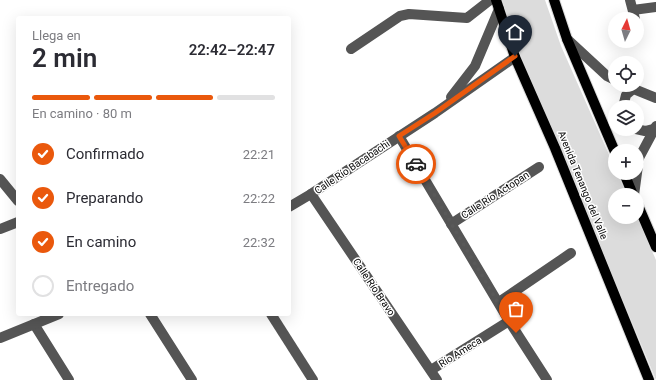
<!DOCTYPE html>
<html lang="es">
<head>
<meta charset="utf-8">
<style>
	body { margin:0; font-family:Roboto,sans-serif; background:#f2f2f3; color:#2b2b33; height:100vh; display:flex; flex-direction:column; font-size:15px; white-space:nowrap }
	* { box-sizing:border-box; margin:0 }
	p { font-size:13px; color:#7c7c81 }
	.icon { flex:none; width:22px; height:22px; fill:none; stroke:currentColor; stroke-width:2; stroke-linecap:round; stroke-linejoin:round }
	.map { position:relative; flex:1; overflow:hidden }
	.drawer { position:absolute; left:16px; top:16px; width:275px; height:300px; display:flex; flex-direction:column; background:#fff; border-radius:4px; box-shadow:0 4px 16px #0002 }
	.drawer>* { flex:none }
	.needle { width:26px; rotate:5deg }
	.fabs { position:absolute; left:608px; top:12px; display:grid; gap:8px }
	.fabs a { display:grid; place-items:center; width:36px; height:36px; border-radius:50%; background:#fff; box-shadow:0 4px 16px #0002; font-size:20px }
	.pin { position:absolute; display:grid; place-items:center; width:34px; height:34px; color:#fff; margin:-41px -17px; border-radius:50% 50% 50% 0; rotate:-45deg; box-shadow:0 0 4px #0007 }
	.pin .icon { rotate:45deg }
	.courier { position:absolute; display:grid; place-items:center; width:40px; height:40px; margin:-20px; border:3px solid #ea580c; border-radius:50%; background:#fff; color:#222; box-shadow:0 1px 5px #0007 }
	.overview em { font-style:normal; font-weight:600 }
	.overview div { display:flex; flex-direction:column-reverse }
	.overview { display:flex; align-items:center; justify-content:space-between; height:68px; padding:0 16px }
	h1 { font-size:26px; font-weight:600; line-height:30px }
	.bar { display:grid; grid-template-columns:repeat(4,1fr); gap:6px 4px; align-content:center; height:48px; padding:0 16px }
	.bar i { height:5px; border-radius:3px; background:#e1e1e2 }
	.bar .on { background:#ea580c }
	.bar p { grid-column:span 4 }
	ol { padding:0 16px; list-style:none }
	li { display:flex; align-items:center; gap:12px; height:44px }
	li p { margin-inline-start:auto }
	li .icon { padding:4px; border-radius:50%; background:#ea580c; color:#fff; stroke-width:4 }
	li:last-child { color:#7c7c81 }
	li i { width:22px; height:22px; border:2px solid #e1e1e2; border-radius:50% }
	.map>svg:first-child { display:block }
</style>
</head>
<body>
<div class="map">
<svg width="656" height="380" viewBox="0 0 656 380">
	<rect width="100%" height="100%" fill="#fff"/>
	<path fill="#dcdcdc" d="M 502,0 L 545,0 L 561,46 L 615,168 L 615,173 L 617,173 L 627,195 L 615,195 L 615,217 L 637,217 L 656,260 L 656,380 L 518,49 Z"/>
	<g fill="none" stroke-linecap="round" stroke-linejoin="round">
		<g stroke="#dbdbdb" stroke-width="12">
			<g id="major">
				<path d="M 496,0 L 515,57 L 555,148 L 649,380"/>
				<path d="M 554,0 L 567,39 L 615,152"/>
				<path d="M 624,173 L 633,195"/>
				<path d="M 637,203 L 656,247"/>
			</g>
		</g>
		<g stroke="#555" stroke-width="10">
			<path d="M 630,0 L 635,19"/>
			<path d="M 633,10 L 656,7"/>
			<path d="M 637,27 L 638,31"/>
			<path d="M 567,39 L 607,76 L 615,80"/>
			<path d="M 351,49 L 400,16 L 409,14 L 467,18 L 490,0"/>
			<path d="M 624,85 L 656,98"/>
			<path d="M 451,97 L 475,66 L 499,9"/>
			<path d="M 623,107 L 626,95 L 632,90"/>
			<path d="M 636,129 L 645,131 L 653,129"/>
			<path d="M 399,136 L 509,321 L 547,380"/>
			<path d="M 0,179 L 18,201"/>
			<path d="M 311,194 L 437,380"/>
			<path d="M 634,195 L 639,158 L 656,126"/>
			<path d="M 289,207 L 311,194 L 435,113 L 515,57"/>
			<path d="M 451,224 L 539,167"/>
			<path d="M 0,229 L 18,222"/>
			<path d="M 499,302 L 571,253"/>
			<path d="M 150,314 L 192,380"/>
			<path d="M 271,314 L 313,380"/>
			<path d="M 34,324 L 69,380"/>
			<path d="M 0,338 L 59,314"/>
			<path d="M 431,370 L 509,321"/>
		</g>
		<use href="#major" stroke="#000" stroke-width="10"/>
	</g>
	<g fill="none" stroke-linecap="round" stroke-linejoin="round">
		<path stroke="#595959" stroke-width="4" stroke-dasharray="0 7.2" d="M 416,164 L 516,333"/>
		<path stroke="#ea580c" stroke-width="5" d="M 416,164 L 399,136 L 435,113 L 515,56"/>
	</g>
	<g text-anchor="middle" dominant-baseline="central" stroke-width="3" stroke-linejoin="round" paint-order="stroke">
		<g font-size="10" fill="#000" stroke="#fff">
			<text transform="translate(352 167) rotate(-34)">Calle Río Bacabachi</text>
			<text transform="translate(583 185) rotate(68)">Avenida Tenango del Valle</text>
			<text transform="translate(495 195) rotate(-33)">Calle Río Actopan</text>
			<text transform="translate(374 287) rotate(56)">Calle Río Bravo</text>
			<text transform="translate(460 352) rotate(-32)">Río Ameca</text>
		</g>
	</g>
</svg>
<div class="fabs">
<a><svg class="needle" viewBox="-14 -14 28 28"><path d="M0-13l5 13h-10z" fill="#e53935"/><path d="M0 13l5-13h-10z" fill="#7c7c81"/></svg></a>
<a><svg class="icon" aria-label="locate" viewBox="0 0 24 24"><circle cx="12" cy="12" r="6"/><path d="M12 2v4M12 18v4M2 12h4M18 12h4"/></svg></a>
<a><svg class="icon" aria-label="layers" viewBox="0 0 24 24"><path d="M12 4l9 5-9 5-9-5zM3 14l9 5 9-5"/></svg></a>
<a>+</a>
<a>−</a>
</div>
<div class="pin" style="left:516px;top:333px;background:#ea580c"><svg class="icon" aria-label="bag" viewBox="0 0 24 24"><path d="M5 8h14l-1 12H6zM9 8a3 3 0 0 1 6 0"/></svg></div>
<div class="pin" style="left:515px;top:56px;background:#1f2937"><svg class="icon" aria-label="home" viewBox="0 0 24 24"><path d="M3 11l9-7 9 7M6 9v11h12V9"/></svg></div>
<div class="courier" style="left:416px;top:164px"><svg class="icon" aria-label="car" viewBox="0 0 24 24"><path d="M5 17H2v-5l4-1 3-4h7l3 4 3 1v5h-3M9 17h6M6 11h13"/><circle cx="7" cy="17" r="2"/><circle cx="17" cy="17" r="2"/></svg></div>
<section class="drawer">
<div class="overview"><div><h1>2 min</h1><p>Llega en</p></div><em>22:42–22:47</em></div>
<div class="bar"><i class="on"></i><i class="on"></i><i class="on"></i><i></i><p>En camino · 80 m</p></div>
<ol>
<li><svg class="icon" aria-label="check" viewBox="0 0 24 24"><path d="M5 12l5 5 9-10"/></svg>Confirmado<p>22:21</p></li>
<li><svg class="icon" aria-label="check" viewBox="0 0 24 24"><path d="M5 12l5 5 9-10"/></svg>Preparando<p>22:22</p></li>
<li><svg class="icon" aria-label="check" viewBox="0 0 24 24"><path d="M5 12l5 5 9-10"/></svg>En camino<p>22:32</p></li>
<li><i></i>Entregado</li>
</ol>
</section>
</div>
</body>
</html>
